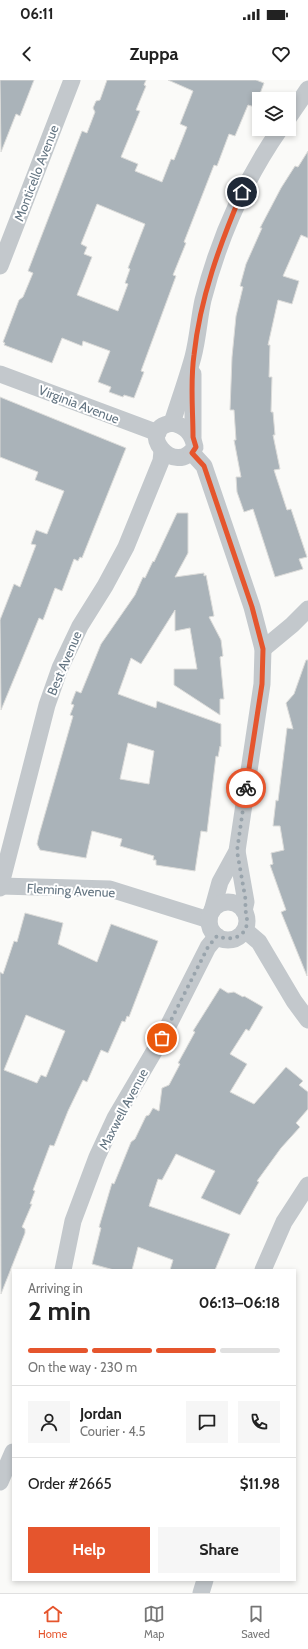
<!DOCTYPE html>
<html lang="en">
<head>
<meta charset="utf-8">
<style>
	body { margin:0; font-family:Cabin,sans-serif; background:#f6f6f6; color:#222; height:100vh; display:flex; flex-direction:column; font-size:15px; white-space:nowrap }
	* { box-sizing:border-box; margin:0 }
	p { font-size:13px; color:#767676 }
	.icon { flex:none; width:22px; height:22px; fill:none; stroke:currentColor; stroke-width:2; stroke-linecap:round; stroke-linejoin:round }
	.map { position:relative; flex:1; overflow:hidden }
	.side { position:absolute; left:12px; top:1189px; width:284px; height:312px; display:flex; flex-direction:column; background:#fff; border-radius:0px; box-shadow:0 2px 6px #0003 }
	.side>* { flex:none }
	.controls { position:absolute; left:252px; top:12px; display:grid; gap:8px }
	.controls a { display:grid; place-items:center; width:44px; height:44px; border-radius:0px; background:#fff; box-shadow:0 2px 6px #0003; font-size:20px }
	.pin { position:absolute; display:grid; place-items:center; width:34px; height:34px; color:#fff; margin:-17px; border:2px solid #fff; border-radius:50%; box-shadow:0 1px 4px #0007 }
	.courier { position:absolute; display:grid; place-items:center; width:40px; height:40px; margin:-20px; border:3px solid #e5552d; border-radius:50%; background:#fff; color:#222; box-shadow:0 1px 5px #0007 }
	.headline em { font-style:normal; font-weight:700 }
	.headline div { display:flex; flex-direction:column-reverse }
	.headline { display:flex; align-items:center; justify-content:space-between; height:68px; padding:0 16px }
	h1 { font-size:26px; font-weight:700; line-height:30px }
	.bar { display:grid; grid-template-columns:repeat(4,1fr); gap:6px 4px; align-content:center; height:48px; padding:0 16px }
	.bar i { height:5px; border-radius:3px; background:#e0e0e0 }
	.bar .active { background:#e5552d }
	.bar p { grid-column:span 4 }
	.line { display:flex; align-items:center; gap:10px; padding:0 16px; border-top:1px solid #e0e0e0 }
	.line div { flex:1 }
	.round { display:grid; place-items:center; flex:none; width:42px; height:42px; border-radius:0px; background:#f6f6f6 }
	.primary-button { display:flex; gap:8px; margin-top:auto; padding:8px 16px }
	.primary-button a { flex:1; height:46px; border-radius:0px; background:#e5552d; color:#fff; font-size:16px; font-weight:700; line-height:46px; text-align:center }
	.primary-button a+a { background:#f6f6f6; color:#222 }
	.status { display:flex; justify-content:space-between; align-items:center; height:28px; padding:0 20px; background:#fff; direction:ltr }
	.status svg { height:11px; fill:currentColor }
	header { display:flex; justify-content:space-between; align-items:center; height:52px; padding:0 16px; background:#fff; font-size:18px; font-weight:700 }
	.tabs { display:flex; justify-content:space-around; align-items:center; height:56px; border-top:1px solid #e0e0e0; background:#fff; font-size:11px; color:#767676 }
	.tabs a { display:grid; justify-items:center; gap:2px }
	.tabs .active { color:#e5552d }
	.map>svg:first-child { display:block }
</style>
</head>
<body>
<div class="status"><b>06:11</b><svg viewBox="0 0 49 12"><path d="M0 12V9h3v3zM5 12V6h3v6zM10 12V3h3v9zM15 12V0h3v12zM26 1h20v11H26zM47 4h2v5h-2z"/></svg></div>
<header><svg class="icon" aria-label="back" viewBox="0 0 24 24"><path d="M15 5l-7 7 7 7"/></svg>Zuppa<svg class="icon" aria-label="heart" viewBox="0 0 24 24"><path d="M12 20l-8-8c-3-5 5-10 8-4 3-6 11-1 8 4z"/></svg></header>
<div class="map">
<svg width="308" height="1513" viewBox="0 0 308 1513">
	<rect width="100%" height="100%" fill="#fafaf8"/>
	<g fill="#aab3b9" stroke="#dcdcda" fill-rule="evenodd">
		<path d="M 0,0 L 34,0 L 20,36 L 16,34 L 1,72 Z"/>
		<path d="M 107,0 L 146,0 L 144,5 L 146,6 L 136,30 L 140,31 L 121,77 L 138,84 L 135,91 L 162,102 L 171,79 L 174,80 L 187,47 L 180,44 L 193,11 L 168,0 L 256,0 L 264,3 L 255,27 L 248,25 L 235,56 L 229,54 L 217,86 L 214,85 L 184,162 L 186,163 L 173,195 L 176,196 L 141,291 L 144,292 L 134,318 L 124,315 L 123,317 L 109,312 L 111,307 L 98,302 L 110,271 L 83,261 L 82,266 L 62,258 L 52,283 L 4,265 L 5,263 L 3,262 L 19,220 L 23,217 L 33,193 L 28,191 L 82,51 L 87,53 L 95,32 L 93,28 L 96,21 L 100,20 ZM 97,124 L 145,144 L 128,188 L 130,189 L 125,203 L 128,204 L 118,231 L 77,215 L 92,177 L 84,174 L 87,167 L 81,164 Z"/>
		<path d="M 308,71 L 308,158 L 301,155 L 283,196 L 299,201 L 292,224 L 278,220 L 268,265 L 270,265 L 269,297 L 272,297 L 271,332 L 273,332 L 275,355 L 273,355 L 280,389 L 274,390 L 287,430 L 291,429 L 307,477 L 299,479 L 303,489 L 275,497 L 253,429 L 244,432 L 237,412 L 236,397 L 241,397 L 234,360 L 236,360 L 234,330 L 230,330 L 232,277 L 236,236 L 243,207 L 240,206 L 246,184 L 262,148 L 260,148 L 281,108 L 295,86 L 298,87 Z"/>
		<path d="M 0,317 L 126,368 L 82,478 L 80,477 L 78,481 L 74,479 L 62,511 L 55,508 L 43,540 L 39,538 L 1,630 L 0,540 L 14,504 L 20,507 L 36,465 L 31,464 L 36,450 L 47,454 L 64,411 L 35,400 L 38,392 L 0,377 Z"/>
		<path d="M 177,433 L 188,433 L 188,473 L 175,497 L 204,493 L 204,496 L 206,495 L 214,536 L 209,537 L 221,560 L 223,576 L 220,577 L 224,619 L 220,619 L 220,635 L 174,605 L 174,589 L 197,589 L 190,548 L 175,551 L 175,530 L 141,584 L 131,578 L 118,614 L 156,628 L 157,621 L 221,644 L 221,667 L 220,666 L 218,677 L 216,676 L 207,752 L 201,751 L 195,791 L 156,785 L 156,780 L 153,780 L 154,776 L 120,766 L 122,759 L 92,751 L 86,778 L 40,770 L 37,764 L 39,755 L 73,636 L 70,635 L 74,625 L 71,624 L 76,611 L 81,613 L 101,564 L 135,515 L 143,497 L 145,498 L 153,481 L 154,482 ZM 128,663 L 154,671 L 149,704 L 120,699 Z"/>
		<path d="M 306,580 L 308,580 L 307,896 L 281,832 L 286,830 L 270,785 L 273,784 L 271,773 L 284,770 L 280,746 L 273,746 L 276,720 L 278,721 L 287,648 L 293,649 L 286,623 L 294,614 Z"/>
		<path d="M 25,833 L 63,843 L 58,864 L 97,882 L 111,844 L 158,861 L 129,937 L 127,936 L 125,942 L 122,941 L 108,973 L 101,970 L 87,1002 L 83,1000 L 68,1031 L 54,1066 L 50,1065 L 33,1110 L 35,1111 L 30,1124 L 32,1124 L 22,1147 L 25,1149 L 25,1153 L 1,1214 L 0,892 L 3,894 L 14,861 L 17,862 ZM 26,935 L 65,951 L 46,997 L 41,995 L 37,1003 L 4,990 Z"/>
		<path d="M 220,908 L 228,913 L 234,912 L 243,917 L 244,916 L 263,927 L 249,951 L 246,949 L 230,974 L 247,984 L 230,1012 L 254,1024 L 286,987 L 303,1001 L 299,1005 L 308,1012 L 308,1029 L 296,1043 L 300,1047 L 281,1068 L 257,1101 L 259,1102 L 240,1135 L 201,1118 L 215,1091 L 176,1074 L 162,1100 L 158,1099 L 149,1126 L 230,1154 L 215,1190 L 170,1190 L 173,1180 L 138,1167 L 132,1190 L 114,1190 L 92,1184 L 101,1148 L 99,1147 L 112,1103 L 114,1104 L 131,1062 L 135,1059 L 146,1036 L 149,1035 L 153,1028 L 159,1031 L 162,1008 L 169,1005 L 179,986 L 180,984 L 178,983 L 195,952 L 193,951 Z"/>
	</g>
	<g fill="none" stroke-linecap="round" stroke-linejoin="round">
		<g stroke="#c3c8cc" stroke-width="17">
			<path d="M 289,37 L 308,9"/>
			<path d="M 0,186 L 72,0"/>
			<path d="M 0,294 L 158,353"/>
			<path d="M 172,343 C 179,321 187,299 193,277 C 198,258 199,238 203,220 C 219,158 244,101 280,49"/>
			<path d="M 172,343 C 186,346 192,353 195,367 C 175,399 134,349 172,343 Z"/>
			<path d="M 193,357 L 193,294"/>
			<path d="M 192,373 L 204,386 L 252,527 L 263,569 L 262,604 L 237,771 L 220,802 L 212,831"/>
			<path d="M 263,569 L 292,545 L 308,529"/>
			<path d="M 237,771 L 246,822 L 244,831"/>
			<path d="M 0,806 L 110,809 L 209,840"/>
			<path d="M 0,808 L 47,625 L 60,588 L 80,546 L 105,506 L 126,467 L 161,381 L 162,371"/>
			<circle cx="228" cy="841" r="19"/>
			<path d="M 245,850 L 259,862 L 294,921 L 308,940"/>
			<path d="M 63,1190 L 73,1141 L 97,1077 L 115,1038 L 162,958 L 208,867 L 217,856"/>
			<path d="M 263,1190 L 284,1142 L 308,1105"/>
			<path d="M 0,1402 L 13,1372"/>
			<path d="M 201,1513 L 205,1500"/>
		</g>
	</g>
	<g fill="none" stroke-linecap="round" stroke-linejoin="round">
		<path stroke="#99a4ac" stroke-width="4" stroke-dasharray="0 7.2" d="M 162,958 L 208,867 L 217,856 C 230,861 247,858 247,841 C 247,833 244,830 246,822 L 237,771 L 246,708"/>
		<path stroke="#e5552d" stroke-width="5" d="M 242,112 C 220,164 200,218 194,275 C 190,302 193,330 193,357 L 196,367 L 192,373 L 204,386 L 252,527 L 263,569 L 262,604 L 246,708"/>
	</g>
	<g text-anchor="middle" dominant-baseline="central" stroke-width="4" stroke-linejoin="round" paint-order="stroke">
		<g font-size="13" fill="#657683" stroke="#fff">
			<text transform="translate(36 93) rotate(-69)">Monticello Avenue</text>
			<text transform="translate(79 324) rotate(21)">Virginia Avenue</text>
			<text transform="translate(64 583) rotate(-67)">Best Avenue</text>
			<text transform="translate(71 810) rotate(3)">Fleming Avenue</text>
			<text transform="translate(123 1029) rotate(-62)">Maxwell Avenue</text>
		</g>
	</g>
</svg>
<div class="controls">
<a><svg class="icon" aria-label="layers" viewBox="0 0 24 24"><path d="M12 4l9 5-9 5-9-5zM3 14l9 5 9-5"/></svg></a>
</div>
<div class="pin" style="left:162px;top:958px;background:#ea580c"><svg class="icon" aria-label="bag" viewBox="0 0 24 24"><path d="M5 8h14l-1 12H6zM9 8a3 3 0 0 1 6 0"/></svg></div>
<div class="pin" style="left:242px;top:112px;background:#1f2937"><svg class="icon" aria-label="home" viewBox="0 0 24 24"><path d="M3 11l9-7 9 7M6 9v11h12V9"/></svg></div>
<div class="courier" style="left:246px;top:708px"><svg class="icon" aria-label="bike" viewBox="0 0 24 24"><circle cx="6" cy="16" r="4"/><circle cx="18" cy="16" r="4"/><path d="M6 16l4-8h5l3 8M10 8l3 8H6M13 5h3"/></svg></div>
<section class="side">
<div class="headline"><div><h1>2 min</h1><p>Arriving in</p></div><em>06:13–06:18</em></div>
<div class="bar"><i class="active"></i><i class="active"></i><i class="active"></i><i></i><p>On the way · 230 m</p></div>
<div class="line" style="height:72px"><a class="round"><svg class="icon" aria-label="person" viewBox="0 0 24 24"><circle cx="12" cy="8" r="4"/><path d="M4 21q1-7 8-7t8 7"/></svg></a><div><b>Jordan</b><p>Courier · 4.5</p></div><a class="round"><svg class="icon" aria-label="chat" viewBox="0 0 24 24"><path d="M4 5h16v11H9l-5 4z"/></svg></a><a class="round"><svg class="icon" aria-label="phone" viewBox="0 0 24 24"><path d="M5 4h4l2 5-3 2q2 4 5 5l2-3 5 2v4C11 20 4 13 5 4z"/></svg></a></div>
<div class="line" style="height:52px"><div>Order #2665</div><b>$11.98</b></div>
<div class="primary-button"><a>Help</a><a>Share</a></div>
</section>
</div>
<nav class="tabs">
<a class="active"><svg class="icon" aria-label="home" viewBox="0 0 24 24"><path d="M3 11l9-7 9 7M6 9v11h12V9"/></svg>Home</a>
<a><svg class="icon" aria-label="map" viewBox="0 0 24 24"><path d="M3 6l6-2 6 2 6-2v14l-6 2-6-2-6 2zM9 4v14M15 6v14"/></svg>Map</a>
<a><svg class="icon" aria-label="saved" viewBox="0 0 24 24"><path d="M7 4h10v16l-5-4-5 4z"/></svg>Saved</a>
</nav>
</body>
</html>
